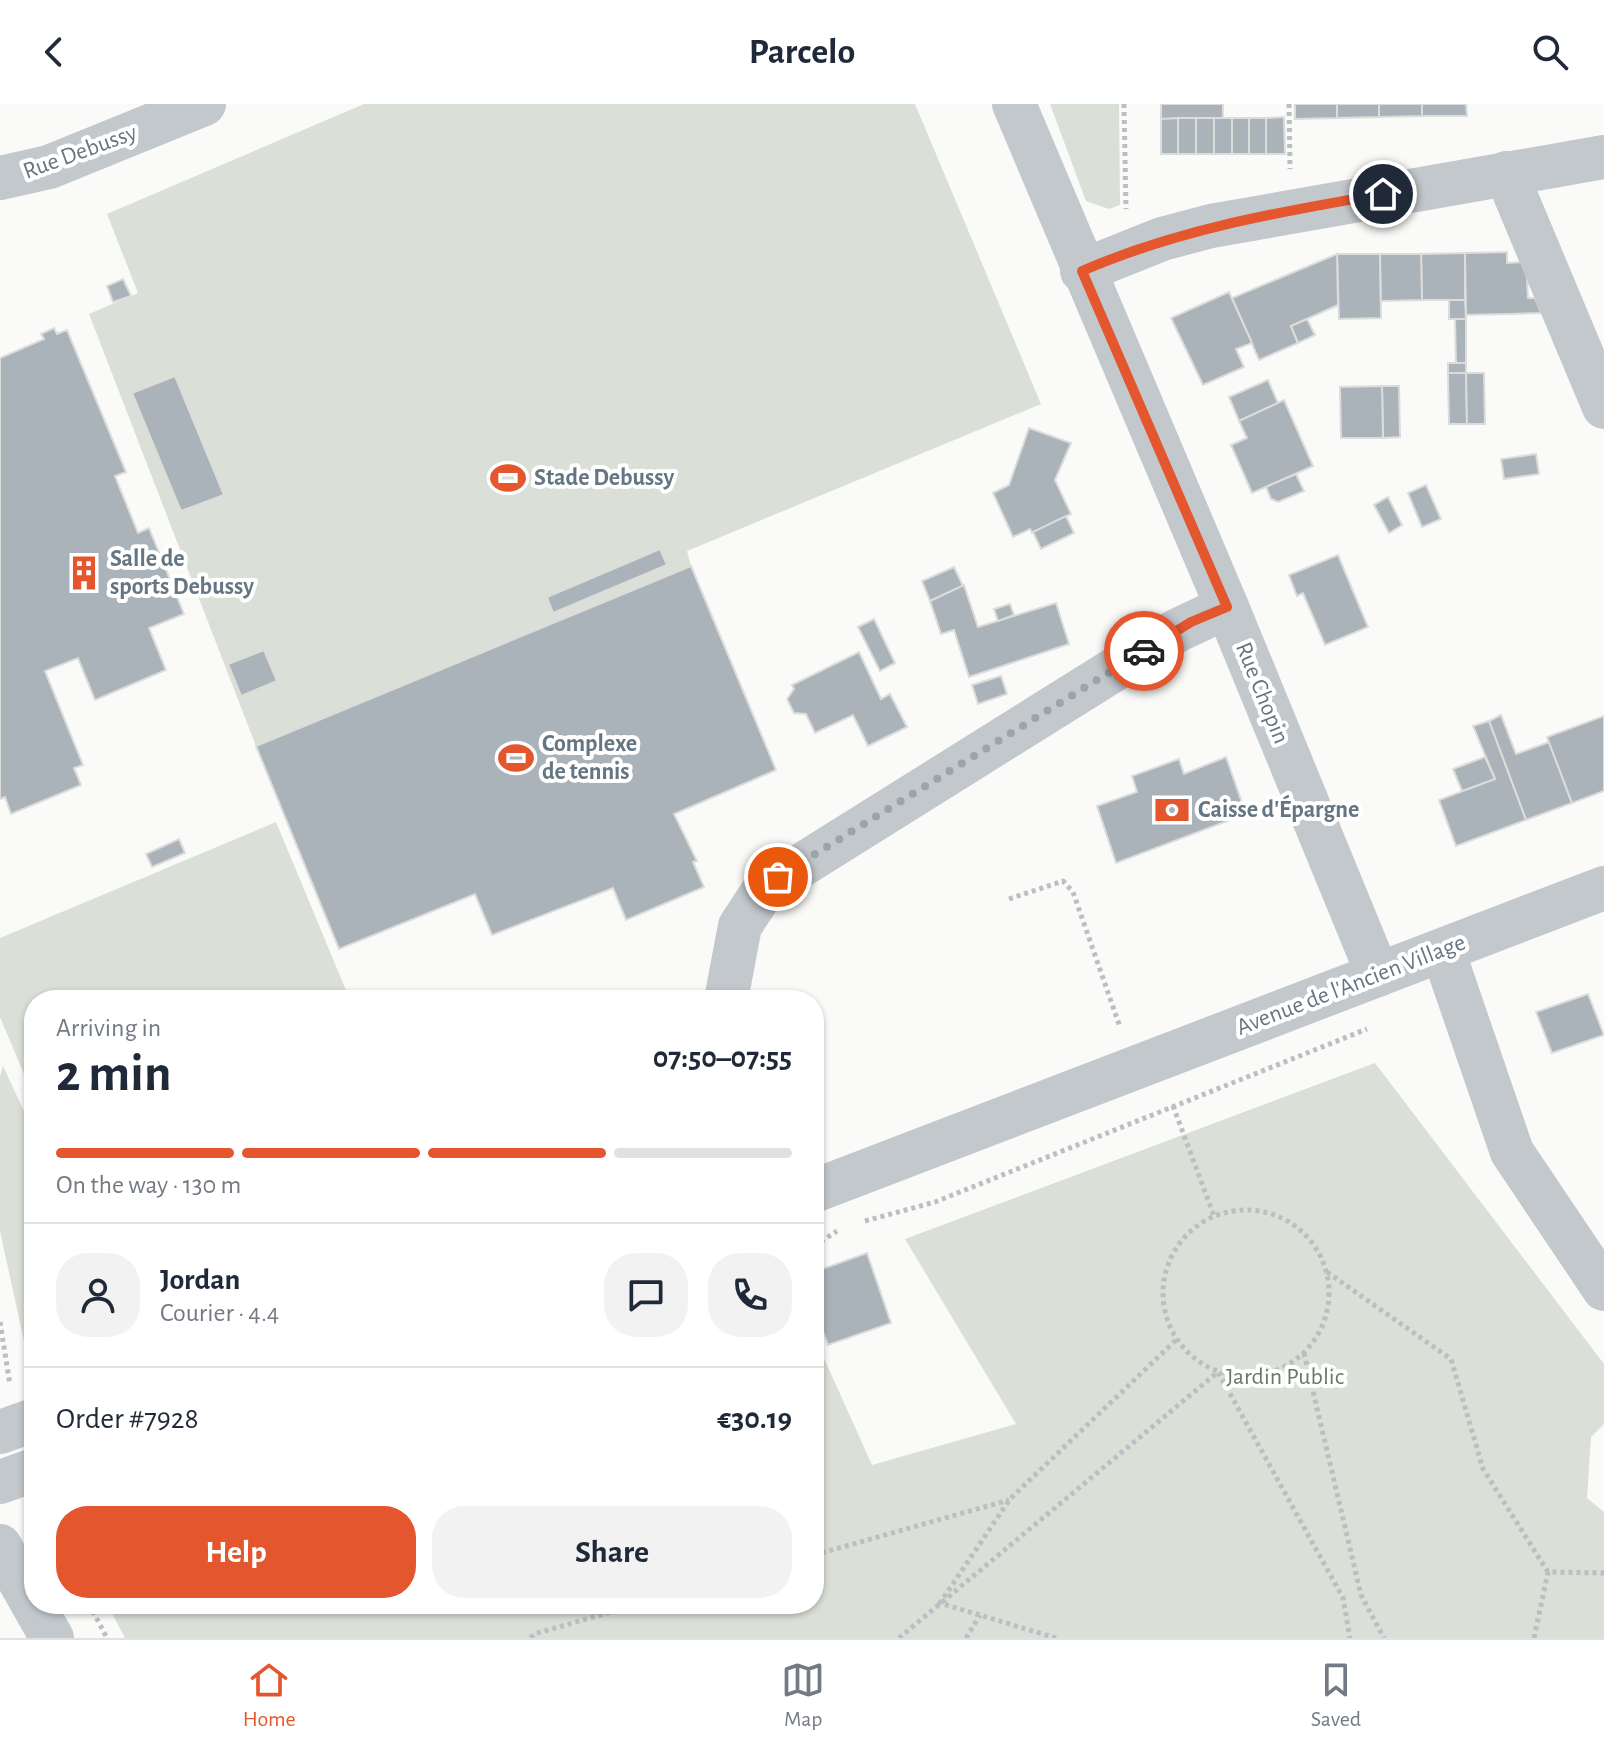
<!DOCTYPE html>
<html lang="en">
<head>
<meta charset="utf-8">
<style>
	body { margin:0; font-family:"Alegreya Sans",sans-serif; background:#f2f2f3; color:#1f2937; height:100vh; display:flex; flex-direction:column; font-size:30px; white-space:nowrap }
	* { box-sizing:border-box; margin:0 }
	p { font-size:26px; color:#747a83 }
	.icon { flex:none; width:44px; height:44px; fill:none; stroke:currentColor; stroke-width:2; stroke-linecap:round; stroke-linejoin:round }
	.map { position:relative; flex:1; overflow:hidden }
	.sheet { position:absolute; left:24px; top:886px; width:800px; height:624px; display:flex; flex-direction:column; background:#fff; border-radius:32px; box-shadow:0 2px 6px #0004 }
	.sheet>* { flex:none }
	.pin { position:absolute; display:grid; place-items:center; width:68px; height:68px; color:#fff; margin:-34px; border:4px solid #fff; border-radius:50%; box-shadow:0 2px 8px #0007 }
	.courier { position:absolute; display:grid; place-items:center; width:80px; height:80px; margin:-40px; border:6px solid #e4572e; border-radius:50%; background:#fff; color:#222; box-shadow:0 2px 10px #0007 }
	.headline em { font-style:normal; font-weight:700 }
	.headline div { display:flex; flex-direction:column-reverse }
	.headline { display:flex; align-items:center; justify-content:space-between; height:136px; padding:0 32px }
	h1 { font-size:52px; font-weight:700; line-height:60px }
	.bar { display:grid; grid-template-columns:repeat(4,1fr); gap:12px 8px; align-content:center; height:96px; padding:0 32px }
	.bar i { height:10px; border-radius:6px; background:#e0e1e3 }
	.bar .active { background:#e4572e }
	.bar p { grid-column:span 4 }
	.line { display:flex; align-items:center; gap:20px; padding:0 32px; border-top:2px solid #e0e1e3 }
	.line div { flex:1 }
	.round { display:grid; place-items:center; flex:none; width:84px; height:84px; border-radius:32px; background:#f2f2f3 }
	.primary-button { display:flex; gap:16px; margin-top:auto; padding:16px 32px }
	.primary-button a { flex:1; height:92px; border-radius:32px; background:#e4572e; color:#fff; font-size:32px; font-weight:700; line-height:92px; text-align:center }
	.primary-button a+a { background:#f2f2f3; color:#1f2937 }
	header { display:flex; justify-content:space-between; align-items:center; height:104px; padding:0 32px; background:#fff; font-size:36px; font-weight:700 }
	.tab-bar { display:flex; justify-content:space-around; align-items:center; height:112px; border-top:2px solid #e0e1e3; background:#fff; font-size:22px; color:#747a83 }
	.tab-bar a { display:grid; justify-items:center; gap:4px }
	.tab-bar .active { color:#e4572e }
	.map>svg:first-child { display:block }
</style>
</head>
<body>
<header><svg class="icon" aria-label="back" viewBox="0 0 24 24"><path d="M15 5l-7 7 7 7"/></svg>Parcelo<svg class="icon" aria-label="search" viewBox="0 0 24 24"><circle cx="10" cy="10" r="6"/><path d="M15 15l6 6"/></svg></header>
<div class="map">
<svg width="1604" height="1534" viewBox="0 0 1604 1534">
	<rect width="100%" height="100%" fill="#fafaf8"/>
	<g fill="#dadfd7">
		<path d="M 364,0 L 915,0 L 1041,300 L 687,447 L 691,462 L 256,642 L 89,210 L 138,189 L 107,110 Z"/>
		<path d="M 1050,0 L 1119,0 L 1120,101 L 1109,105 L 1086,97 Z"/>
		<path d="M 276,718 L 350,896 L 34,896 L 34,994 L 0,913 L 0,834 Z"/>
		<path d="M 1375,959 L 1604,1260 L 1604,1320 L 1591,1333 L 1587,1394 L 1604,1408 L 1604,1534 L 125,1534 L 107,1500 L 814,1500 L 814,1232 L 872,1361 L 1016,1320 L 905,1135 Z"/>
		<path d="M 3,962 L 34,1029 L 34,1262 L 29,1260 L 0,1127 L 0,972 Z"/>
	</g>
	<g fill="#aab3b9" stroke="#dcdcda" stroke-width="2">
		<path d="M 1161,0 L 1223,0 L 1223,14 L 1161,15 Z"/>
		<path d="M 1295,0 L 1337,0 L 1337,14 L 1295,15 Z"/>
		<path d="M 1337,0 L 1379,0 L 1379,13 L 1337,14 Z"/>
		<path d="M 1379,0 L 1422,0 L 1422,12 L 1379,13 Z"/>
		<path d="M 1422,0 L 1466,0 L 1467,12 L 1422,12 Z"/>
		<path d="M 1284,13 L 1285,50 L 1266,50 L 1266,14 Z"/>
		<path d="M 1178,14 L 1178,50 L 1161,50 L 1161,15 Z"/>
		<rect x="1178" y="14" width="18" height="36"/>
		<rect x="1196" y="14" width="18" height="36"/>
		<rect x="1214" y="14" width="18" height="36"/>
		<rect x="1232" y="14" width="17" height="36"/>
		<rect x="1249" y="14" width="17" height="36"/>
		<path d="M 1507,148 L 1507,159 L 1526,158 L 1528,194 L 1535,194 L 1541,209 L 1466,211 L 1465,149 Z"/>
		<path d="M 1465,149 L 1465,196 L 1422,196 L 1421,150 Z"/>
		<path d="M 1337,150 L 1380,150 L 1381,214 L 1339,215 Z"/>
		<path d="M 1337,150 L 1338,201 L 1291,222 L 1298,239 L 1259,256 L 1232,194 Z"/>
		<path d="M 1380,150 L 1421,150 L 1422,196 L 1381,197 Z"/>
		<path d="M 123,175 L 131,192 L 113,198 L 107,182 Z"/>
		<path d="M 1229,188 L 1252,239 L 1236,245 L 1244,263 L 1203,281 L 1171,214 Z"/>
		<path d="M 1449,196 L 1465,196 L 1466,215 L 1449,215 Z"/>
		<path d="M 1307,215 L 1315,231 L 1298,239 L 1291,222 Z"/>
		<path d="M 1455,215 L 1466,215 L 1466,259 L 1456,259 Z"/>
		<path d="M 54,224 L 57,230 L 67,226 L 126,368 L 115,372 L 138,429 L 149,424 L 184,510 L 149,524 L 166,566 L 95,596 L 78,554 L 45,567 L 83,661 L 74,664 L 81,681 L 11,710 L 5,693 L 0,695 L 0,254 L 44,235 L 41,230 Z"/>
		<rect x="1448" y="259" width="18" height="10"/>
		<path d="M 1448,269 L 1466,269 L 1467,320 L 1449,320 Z"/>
		<path d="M 1466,269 L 1484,269 L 1485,320 L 1467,320 Z"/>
		<path d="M 175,272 L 224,391 L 181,407 L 132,289 Z"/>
		<path d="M 1268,276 L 1278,299 L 1239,317 L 1229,293 Z"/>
		<path d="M 1382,282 L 1399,282 L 1400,333 L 1383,334 Z"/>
		<path d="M 1382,282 L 1383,334 L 1341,334 L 1340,283 Z"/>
		<path d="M 1284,296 L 1313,362 L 1252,389 L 1231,341 L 1247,334 L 1239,317 Z"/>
		<path d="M 1029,324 L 1071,339 L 1055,376 L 1071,410 L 1032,429 L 1030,425 L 1013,433 L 993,389 L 1009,381 Z"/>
		<path d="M 1536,350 L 1539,370 L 1504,375 L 1501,355 Z"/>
		<path d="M 1296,370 L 1304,387 L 1278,398 L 1271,395 L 1266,383 Z"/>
		<path d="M 1426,381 L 1441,415 L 1422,423 L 1408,389 Z"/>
		<path d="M 1388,393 L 1402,421 L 1389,429 L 1374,401 Z"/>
		<path d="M 1066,412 L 1074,429 L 1041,445 L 1033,428 Z"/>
		<path d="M 660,445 L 667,461 L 553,509 L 547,493 Z"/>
		<path d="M 1338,451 L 1368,523 L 1325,541 L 1303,489 L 1297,492 L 1289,471 Z"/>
		<path d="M 691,462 L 776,666 L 674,710 L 697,757 L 693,758 L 704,783 L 626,816 L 613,784 L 492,831 L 475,790 L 339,845 L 256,642 Z"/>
		<path d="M 954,463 L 963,482 L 930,497 L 922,477 Z"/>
		<path d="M 964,481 L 978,523 L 1056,499 L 1069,540 L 969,573 L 954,526 L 941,530 L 930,497 Z"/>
		<path d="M 1010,500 L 1014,511 L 998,517 L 994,505 Z"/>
		<path d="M 874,515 L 895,559 L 880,567 L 858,523 Z"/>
		<path d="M 264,546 L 277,577 L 241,592 L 228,560 Z"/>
		<path d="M 859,548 L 881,595 L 890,590 L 907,623 L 868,642 L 853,611 L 815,629 L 806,610 L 794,609 L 787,595 L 794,585 L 792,581 Z"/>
		<path d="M 1001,572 L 1007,590 L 978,600 L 972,581 Z"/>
		<path d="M 1501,611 L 1516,650 L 1549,638 L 1572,699 L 1526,716 L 1489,617 Z"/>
		<path d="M 1604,612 L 1604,687 L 1572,699 L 1547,633 Z"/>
		<path d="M 1489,617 L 1526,716 L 1456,742 L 1439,696 L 1495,675 L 1473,622 Z"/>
		<path d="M 1226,653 L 1246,710 L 1116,759 L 1097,702 L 1137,688 L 1132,672 L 1179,655 L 1184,670 Z"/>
		<path d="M 1485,653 L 1495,675 L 1462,687 L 1453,665 Z"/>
		<path d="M 179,735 L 185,749 L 152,763 L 146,750 Z"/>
		<path d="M 1588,890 L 1604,931 L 1552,949 L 1536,908 Z"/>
		<path d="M 867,1149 L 891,1219 L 828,1241 L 814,1202 L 814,1168 Z"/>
	</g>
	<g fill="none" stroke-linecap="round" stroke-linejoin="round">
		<g stroke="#bbbfc2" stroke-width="5" stroke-dasharray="4 4" stroke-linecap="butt">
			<path d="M 1124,0 L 1126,105"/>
			<path d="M 1289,0 L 1290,65"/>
			<path d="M 1009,795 L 1063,777 L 1073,788 L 1120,923"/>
			<path d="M 1173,1002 L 1214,1112"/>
			<circle cx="1246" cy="1189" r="83"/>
			<path d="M 865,1117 L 935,1098 L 1367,925"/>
			<path d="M 814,1142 L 837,1127"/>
			<path d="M 1327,1168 L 1451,1255 L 1483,1365 L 1548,1468"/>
			<path d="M 0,1218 L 10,1281"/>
			<path d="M 1304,1249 L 1361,1491 L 1384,1534"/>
			<path d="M 814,1451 L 1009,1396"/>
			<path d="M 89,1500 L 107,1534"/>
			<path d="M 531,1534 L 534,1530 L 639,1500"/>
			<path d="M 899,1534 L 1218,1268 L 1343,1494 L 1350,1534"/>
			<path d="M 966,1534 L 980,1511"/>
			<path d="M 1056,1534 L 940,1499 L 1010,1395 L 1176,1236"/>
			<path d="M 1534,1534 L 1548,1468 L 1604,1469"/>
		</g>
		<g stroke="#c3c8cc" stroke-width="44">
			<path d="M 1014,0 L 1227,503 L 1378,871"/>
			<path d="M 1506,69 L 1604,303"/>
			<path d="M 0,74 L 49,63 L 204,0"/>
			<path d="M 1082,167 L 1162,135 L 1211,122 L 1604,53"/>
			<path d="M 1443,847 L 1512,1048 L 1604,1185"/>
			<path d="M 726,896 L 740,822 L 765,784 L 1176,527 L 1227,503"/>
			<path d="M 814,1087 L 1604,784"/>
			<path d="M 0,1328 L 34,1316"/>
			<path d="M 0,1378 L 34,1366"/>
			<path d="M 0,1442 L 52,1534"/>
		</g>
	</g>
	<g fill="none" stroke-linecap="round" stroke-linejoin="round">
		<path stroke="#99a4ac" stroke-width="8" stroke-dasharray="0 14.4" d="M 778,773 L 1144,547"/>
		<path stroke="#e4572e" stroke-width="10" d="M 1144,547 L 1191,518 L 1227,503 L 1082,167 C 1179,125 1279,108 1383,90"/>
	</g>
	<defs>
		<g id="stadium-bare" transform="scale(2.76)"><path d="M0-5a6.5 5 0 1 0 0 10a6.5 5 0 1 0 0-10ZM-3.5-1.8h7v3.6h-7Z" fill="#e4572e" stroke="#fff" stroke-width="2.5" paint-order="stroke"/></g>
		<g id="building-bare" transform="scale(2.76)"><path d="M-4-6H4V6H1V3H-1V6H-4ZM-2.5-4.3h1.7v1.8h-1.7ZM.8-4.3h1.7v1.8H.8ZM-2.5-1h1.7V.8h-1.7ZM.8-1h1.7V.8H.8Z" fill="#e4572e" stroke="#fff" stroke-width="2.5" paint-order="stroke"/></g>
		<g id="bank-bare" transform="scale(2.76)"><path d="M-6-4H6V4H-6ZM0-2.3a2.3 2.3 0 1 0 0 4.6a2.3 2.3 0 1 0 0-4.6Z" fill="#e4572e" stroke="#fff" stroke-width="2.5" paint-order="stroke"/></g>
	</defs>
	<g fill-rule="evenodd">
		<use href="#stadium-bare" x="508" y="374"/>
		<use href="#building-bare" x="84" y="469"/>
		<use href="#stadium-bare" x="516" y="654"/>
		<use href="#bank-bare" x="1172" y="706"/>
	</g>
	<g text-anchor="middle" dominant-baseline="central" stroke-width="8" stroke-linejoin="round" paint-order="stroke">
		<g font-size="24" fill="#657683" stroke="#fff">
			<text transform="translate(80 48) rotate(-20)">Rue Debussy</text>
			<text transform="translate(1262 589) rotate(68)">Rue Chopin</text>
			<text transform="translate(1351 881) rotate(-21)">Avenue de l'Ancien Village</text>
		</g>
		<g font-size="24" font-weight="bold" fill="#657683" stroke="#fff" text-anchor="start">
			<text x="534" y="374">Stade Debussy</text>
			<text x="110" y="455">Salle de<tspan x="110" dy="28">sports Debussy</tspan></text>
			<text x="542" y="640">Complexe<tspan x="542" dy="28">de tennis</tspan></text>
			<text x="1198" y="706">Caisse d'Épargne</text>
		</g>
		<g font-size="24" fill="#687a64" stroke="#fff">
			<text x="1285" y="1273">Jardin Public</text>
		</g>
	</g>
</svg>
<div class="pin" style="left:778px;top:773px;background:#ea580c"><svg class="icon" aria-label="bag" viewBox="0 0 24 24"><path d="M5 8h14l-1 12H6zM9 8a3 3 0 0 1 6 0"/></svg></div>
<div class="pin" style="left:1383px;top:90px;background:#1f2937"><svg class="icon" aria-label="home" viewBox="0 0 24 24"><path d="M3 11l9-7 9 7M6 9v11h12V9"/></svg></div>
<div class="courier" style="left:1144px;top:547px"><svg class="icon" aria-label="car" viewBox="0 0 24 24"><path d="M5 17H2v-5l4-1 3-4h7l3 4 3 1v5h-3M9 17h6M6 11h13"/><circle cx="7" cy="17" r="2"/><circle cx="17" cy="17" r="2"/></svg></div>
<section class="sheet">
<div class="headline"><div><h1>2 min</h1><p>Arriving in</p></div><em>07:50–07:55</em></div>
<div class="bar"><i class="active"></i><i class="active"></i><i class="active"></i><i></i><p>On the way · 130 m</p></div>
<div class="line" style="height:144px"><a class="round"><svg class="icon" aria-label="person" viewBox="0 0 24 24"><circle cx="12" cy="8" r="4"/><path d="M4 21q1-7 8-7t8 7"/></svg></a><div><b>Jordan</b><p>Courier · 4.4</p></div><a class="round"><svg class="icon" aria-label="chat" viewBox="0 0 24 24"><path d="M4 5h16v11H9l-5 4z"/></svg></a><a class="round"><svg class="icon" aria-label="phone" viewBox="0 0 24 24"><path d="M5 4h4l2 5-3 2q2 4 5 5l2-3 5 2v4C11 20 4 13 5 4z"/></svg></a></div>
<div class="line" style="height:104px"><div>Order #7928</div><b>€30.19</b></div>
<div class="primary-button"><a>Help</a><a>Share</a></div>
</section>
</div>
<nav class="tab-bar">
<a class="active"><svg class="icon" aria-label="home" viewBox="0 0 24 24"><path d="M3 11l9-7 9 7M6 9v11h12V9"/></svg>Home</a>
<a><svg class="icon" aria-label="map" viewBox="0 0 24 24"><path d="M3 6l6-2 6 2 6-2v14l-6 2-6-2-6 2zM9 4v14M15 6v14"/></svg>Map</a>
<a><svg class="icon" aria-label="saved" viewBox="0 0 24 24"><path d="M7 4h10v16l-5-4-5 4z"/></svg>Saved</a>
</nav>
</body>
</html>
